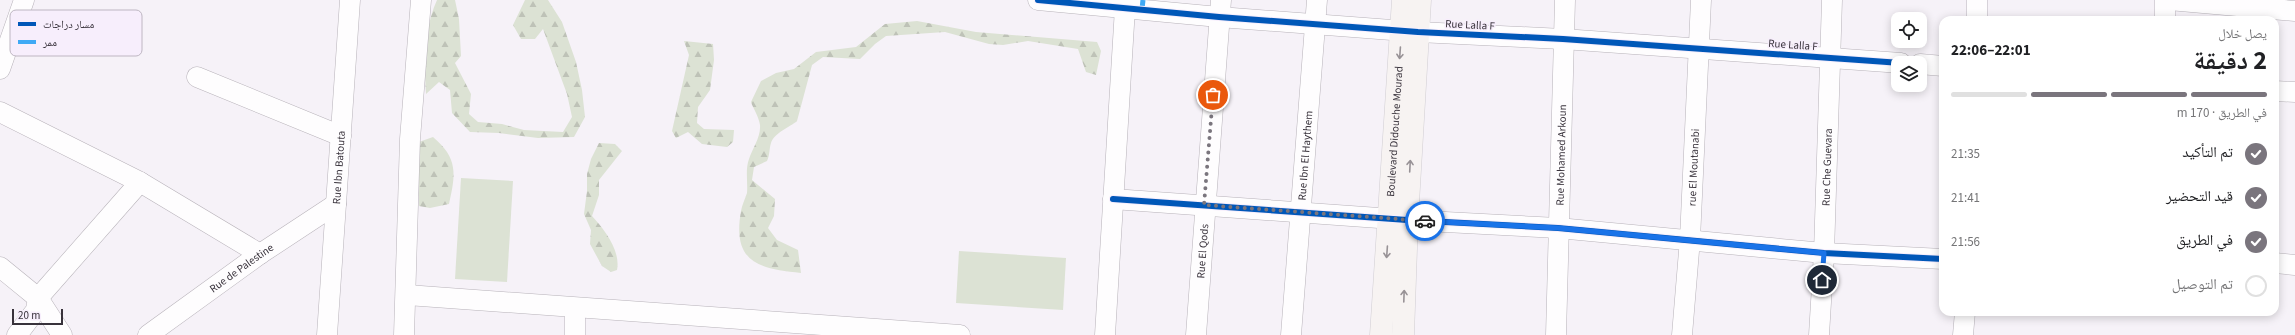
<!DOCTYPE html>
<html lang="ar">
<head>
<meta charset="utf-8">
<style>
	body { margin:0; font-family:"Source Sans 3","Noto Naskh Arabic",sans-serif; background:#f2f2f2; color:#202124; direction:rtl; height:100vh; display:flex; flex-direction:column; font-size:15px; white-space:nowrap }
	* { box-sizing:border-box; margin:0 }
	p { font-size:13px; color:#757577 }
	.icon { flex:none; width:22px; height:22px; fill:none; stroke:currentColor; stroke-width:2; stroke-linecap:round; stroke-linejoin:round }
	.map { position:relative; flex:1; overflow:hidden; direction:ltr }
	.side { position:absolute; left:1939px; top:16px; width:340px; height:300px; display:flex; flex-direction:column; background:#fff; border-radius:12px; box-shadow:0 2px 10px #0003; direction:rtl }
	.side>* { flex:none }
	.buttons { position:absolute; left:1891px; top:12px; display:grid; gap:8px }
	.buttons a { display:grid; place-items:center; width:36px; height:36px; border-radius:8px; background:#fff; box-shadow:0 2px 10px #0003; font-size:20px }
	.scale { position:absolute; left:12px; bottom:10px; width:51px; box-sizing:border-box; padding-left:4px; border:2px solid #38323b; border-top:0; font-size:11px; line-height:14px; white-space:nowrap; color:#38323b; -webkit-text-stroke:3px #f7eefc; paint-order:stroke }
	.pin { position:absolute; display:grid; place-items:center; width:34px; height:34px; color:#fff; margin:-17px; border:2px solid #fff; border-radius:50%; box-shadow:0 1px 4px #0007 }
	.courier { position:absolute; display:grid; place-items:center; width:40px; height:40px; margin:-20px; border:3px solid #1a73e8; border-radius:50%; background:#fff; color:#222; box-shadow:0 1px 5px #0007 }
	.head em { font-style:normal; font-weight:700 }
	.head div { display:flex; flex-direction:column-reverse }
	.head { display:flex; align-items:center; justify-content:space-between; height:68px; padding:0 12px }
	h1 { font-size:26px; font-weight:700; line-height:30px }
	.bar { display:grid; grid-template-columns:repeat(4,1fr); gap:6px 4px; align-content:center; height:48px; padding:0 12px }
	.bar i { height:5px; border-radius:3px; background:#e0e0e0 }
	.bar .on { background:#7a757d }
	.bar p { grid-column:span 4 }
	ol { padding:0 12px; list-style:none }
	li { display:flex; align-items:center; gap:12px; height:44px }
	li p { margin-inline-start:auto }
	li .icon { padding:4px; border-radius:50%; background:#7a757d; color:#fff; stroke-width:4 }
	li:last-child { color:#757577 }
	li i { width:22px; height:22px; border:2px solid #e0e0e0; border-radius:50% }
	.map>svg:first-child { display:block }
</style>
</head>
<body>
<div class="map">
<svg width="2295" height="335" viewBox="0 0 2295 335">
	<defs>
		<pattern id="forest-firs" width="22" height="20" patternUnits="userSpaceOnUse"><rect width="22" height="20" fill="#dce2d4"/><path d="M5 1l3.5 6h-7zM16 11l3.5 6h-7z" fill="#bec2b7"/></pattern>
	</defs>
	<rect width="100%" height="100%" fill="#f6f2f8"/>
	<g fill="#dce2d4">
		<path d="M 461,178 L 513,181 L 507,282 L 455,279 Z"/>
		<path d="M 959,251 L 1066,258 L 1063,310 L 956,303 Z"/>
	</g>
	<g fill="url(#forest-firs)">
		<path d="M 437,0 L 455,0 L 459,19 L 461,56 L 455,63 L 471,94 L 469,114 L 478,122 L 502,124 L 524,130 L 563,132 L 572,117 L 567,94 L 543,29 L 535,39 L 521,39 L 513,25 L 525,0 L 548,0 L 562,22 L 576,62 L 582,90 L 585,117 L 574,137 L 538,138 L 499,133 L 470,132 L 452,113 L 450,90 L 439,82 L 426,94 C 424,64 424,28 437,0 Z"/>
		<path d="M 917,21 L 976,32 L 1097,42 L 1101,51 L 1096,75 L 1086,72 L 1078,49 L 1028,41 L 1003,45 L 989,44 L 945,32 L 886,36 L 875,44 L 860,59 L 823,57 L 812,65 L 797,121 C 790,127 774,133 771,143 C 769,149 770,155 767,161 L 754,167 L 752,180 L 775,199 L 774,216 L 768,228 L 777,240 L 798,250 L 801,273 C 758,269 732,262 741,211 C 742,205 745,199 747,193 C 748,182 745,170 749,159 C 752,149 761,137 760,125 C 759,117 753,108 751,102 L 761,81 L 776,73 L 794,69 L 816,52 L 856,47 L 885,24 Z"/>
		<path d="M 684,41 L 713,44 L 714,60 L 710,90 L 698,107 L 697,123 L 704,129 L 734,130 L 733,142 L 727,147 L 702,144 L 688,132 L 676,138 L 672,131 L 689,55 Z"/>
		<path d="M 433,137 C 458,158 456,174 449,204 L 430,208 L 419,206 L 419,197 L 411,176 L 416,143 Z"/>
		<path d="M 599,143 L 615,144 L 622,151 L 599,180 L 599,195 L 592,216 C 604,229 621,251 617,270 L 611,272 L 602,266 L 590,244 L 591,230 L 584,214 L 587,191 L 587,174 L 591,159 Z"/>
	</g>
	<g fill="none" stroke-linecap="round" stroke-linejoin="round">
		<g stroke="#b7b2b9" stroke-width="21">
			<g id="minor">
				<path d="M 1038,0 L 1219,17 L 1418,32 L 1563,39 L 1901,63"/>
				<path d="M 2165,0 L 2165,20"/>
				<path d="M 2169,0 L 2295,11"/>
				<path d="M 1977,20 L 1977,0"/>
				<path d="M 1920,64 L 1943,66"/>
				<path d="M 0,69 L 24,0"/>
				<path d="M 197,77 L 341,136"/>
				<path d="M 2275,91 L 2295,92"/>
				<path d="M 0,112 L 140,182 L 260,254"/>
				<path d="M 1113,199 L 1407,220 L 1558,228 L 1824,253 L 1943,259"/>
				<path d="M 2275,263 L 2295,265"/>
				<path d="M 0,267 L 38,298 L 62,335"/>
				<path d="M 407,295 L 960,335"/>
				<path d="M 575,308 L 575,335"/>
				<path d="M 17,335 L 36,310 L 38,298 L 140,182"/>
				<path id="s1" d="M 148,335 L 260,254 L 336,204"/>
				<path id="s2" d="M 327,335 L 350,0"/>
				<path d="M 404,335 L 410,139 L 421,0"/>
				<path d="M 1105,335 L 1125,8"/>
				<path id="s3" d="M 1196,335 L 1221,0"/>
				<path id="s4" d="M 1291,335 L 1317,0"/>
				<path id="s5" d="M 1556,335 L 1565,0"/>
				<path id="s6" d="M 1682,335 L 1690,239 L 1701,0"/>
				<path id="s7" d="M 1819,335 L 1824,253 L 1832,0"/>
				<path d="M 1963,335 L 1965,312"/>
			</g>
		</g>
		<g stroke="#d0cdd2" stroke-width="23">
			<g id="major">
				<path id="s8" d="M 1381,335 L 1403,0"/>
				<path d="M 1403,335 L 1407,220 L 1420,0"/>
			</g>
		</g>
		<use href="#minor" stroke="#fefdfe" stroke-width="20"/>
		<use href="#major" stroke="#f7f3f2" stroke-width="22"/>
		<path stroke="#3fa9f5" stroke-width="5" stroke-dasharray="10 5" stroke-linecap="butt" d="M 1142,9 L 1143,0"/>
		<g stroke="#f7eefc" stroke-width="8">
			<g id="cycleway">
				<path d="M 1038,0 L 1219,17 L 1418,32 L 1563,39 L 1901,63"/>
				<path d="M 1113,199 L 1407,220 L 1558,228 L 1824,253 L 1943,259"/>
			</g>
		</g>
		<use href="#cycleway" stroke="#0057b8" stroke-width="6"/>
	</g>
	<defs><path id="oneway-shaft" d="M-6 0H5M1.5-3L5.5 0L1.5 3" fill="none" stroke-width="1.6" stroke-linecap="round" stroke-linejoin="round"/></defs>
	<g stroke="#989296">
		<use href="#oneway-shaft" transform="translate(1400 53) rotate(94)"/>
		<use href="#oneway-shaft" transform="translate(1410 166) rotate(-87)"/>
		<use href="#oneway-shaft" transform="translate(1387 252) rotate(94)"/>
		<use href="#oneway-shaft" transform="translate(1404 296) rotate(-88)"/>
	</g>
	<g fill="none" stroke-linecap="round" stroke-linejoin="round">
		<path stroke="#7a757d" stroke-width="4" stroke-dasharray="0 7.2" d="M 1213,95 L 1204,205 L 1425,221"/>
		<path stroke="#1a73e8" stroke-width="5" d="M 1425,221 L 1558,228 L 1824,253 L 1822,280"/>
	</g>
	<g text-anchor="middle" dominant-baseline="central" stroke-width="3" stroke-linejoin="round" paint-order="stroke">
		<g font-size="11" fill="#38323b" stroke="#f7eefc">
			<text transform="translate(1470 25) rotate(3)">Rue Lalla F</text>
			<text transform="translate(1793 45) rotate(4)">Rue Lalla F</text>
			<text stroke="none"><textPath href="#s8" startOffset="204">Boulevard Didouche Mourad</textPath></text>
			<text stroke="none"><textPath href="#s5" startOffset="180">Rue Mohamed Arkoun</textPath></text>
			<text stroke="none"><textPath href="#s4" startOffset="180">Rue Ibn El Haythem</textPath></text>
			<text stroke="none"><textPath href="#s2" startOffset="168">Rue Ibn Batouta</textPath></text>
			<text stroke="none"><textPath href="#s6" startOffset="168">rue El Moutanabi</textPath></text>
			<text stroke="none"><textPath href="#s7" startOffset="168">Rue Che Guevara</textPath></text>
			<text stroke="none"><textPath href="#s3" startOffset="84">Rue El Qods</textPath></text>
			<text stroke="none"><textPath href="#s1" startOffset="115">Rue de Palestine</textPath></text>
		</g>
	</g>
	<rect x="10" y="10" width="132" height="46" rx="6" fill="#f7eefc" stroke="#beb6c2" stroke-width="1"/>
	<rect x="18" y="22" width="18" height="4" fill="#0057b8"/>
	<rect x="18" y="40" width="18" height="4" fill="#3fa9f5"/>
	<g font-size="11" fill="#38323b">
		<text x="43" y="28">مسار دراجات</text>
		<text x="43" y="46">ممر</text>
	</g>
</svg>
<div class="buttons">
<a><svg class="icon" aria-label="locate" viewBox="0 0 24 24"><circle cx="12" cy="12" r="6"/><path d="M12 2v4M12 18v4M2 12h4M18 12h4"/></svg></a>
<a><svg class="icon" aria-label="layers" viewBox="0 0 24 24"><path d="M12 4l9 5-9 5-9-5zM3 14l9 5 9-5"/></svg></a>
</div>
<div class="scale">20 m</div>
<div class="pin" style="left:1213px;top:95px;background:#ea580c"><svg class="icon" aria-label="bag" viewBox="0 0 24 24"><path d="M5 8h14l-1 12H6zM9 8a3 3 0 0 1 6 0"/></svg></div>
<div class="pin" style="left:1822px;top:280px;background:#1f2937"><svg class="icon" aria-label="home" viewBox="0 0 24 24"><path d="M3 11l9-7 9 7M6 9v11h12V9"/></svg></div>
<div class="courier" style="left:1425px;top:221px"><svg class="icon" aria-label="car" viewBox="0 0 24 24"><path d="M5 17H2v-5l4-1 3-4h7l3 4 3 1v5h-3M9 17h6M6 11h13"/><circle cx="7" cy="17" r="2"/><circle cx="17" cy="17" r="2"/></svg></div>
<section class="side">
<div class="head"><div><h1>2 دقيقة</h1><p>يصل خلال</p></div><em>22:01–22:06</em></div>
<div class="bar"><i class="on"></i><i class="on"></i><i class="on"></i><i></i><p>في الطريق · 170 m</p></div>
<ol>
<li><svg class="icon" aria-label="check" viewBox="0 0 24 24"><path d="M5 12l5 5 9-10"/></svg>تم التأكيد<p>21:35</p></li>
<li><svg class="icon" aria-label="check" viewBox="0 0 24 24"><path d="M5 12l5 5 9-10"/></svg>قيد التحضير<p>21:41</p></li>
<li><svg class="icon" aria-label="check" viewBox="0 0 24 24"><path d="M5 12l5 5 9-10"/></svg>في الطريق<p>21:56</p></li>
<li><i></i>تم التوصيل</li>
</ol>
</section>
</div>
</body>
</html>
